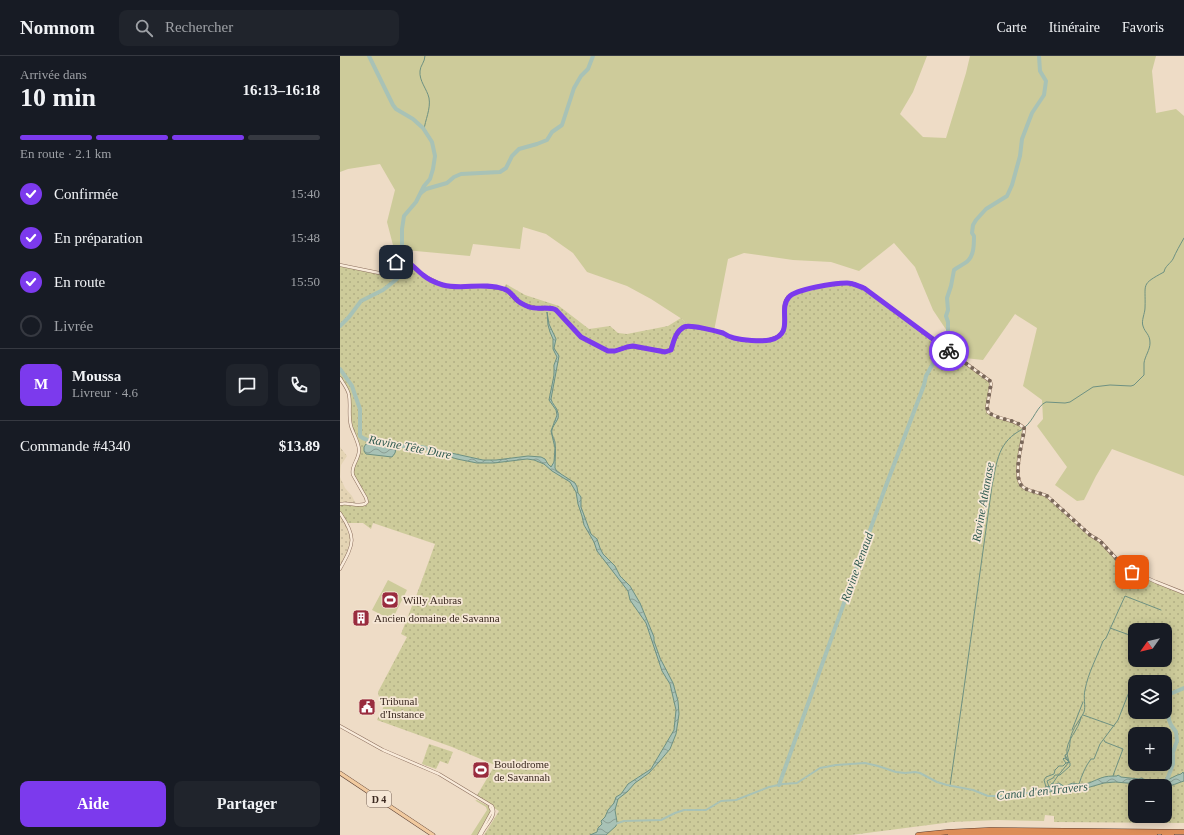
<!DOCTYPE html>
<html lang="fr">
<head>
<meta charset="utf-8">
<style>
	body { margin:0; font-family:Georgia,serif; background:#20242c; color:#f1f3f6; height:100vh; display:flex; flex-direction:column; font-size:15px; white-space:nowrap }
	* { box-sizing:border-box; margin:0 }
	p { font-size:13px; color:#9ea1a6 }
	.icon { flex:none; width:22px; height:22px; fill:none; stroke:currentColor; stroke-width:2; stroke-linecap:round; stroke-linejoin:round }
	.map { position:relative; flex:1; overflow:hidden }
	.drawer { display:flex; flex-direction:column; background:#171b24; width:340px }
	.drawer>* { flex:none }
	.needle { width:26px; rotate:236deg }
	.buttons { position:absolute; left:788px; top:567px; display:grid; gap:8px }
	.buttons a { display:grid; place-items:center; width:44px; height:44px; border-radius:8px; background:#171b24; box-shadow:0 2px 10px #0003; font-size:20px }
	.pin { position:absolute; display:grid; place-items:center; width:34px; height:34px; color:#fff; margin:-17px; border-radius:8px; box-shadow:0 2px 6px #0006 }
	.courier { position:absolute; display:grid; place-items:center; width:40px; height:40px; margin:-20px; border:3px solid #7c3aed; border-radius:50%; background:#fff; color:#222; box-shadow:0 1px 5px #0007 }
	.summary em { font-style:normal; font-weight:700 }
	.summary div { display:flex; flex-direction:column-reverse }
	.summary { display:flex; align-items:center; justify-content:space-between; height:68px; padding:0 20px }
	h1 { font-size:26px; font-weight:700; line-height:30px }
	.bar { display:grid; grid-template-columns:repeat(4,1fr); gap:6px 4px; align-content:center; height:48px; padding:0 20px }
	.bar i { height:5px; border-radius:3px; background:#363941 }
	.bar .active { background:#7c3aed }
	.bar p { grid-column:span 4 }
	.line { display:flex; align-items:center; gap:10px; padding:0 20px; border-top:1px solid #363941 }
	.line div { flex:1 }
	.round { display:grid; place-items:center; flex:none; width:42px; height:42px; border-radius:8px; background:#20242c }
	ol { padding:0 20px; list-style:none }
	li { display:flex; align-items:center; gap:12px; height:44px }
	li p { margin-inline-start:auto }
	li .icon { padding:4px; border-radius:50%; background:#7c3aed; color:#fff; stroke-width:4 }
	li:last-child { color:#9ea1a6 }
	li i { width:22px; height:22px; border:2px solid #363941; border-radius:50% }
	.primary-button { display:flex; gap:8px; margin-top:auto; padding:8px 20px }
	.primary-button a { flex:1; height:46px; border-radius:8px; background:#7c3aed; color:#fff; font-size:16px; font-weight:700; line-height:46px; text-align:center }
	.primary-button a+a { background:#20242c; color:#f1f3f6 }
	header { display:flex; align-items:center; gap:24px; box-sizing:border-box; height:56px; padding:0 20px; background:#171b24; border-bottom:1px solid #363941 }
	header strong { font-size:19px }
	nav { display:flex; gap:22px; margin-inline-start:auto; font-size:14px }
	.search { width:280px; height:36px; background:#20242c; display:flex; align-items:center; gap:10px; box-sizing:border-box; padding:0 14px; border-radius:8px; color:#9ea1a6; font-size:15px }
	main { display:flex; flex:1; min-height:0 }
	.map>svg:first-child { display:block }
</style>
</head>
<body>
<header>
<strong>Nomnom</strong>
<div class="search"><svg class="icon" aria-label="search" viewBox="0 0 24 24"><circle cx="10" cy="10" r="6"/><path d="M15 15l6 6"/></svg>Rechercher</div>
<nav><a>Carte</a><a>Itinéraire</a><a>Favoris</a></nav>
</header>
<main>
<section class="drawer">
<div class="summary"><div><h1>10 min</h1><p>Arrivée dans</p></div><em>16:13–16:18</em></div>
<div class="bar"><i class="active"></i><i class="active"></i><i class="active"></i><i></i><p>En route · 2.1 km</p></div>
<ol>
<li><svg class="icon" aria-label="check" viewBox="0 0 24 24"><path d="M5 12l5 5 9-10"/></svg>Confirmée<p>15:40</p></li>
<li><svg class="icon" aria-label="check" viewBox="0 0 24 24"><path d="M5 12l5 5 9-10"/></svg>En préparation<p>15:48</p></li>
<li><svg class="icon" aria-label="check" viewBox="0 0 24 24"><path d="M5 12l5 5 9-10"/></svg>En route<p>15:50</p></li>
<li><i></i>Livrée</li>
</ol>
<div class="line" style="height:72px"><b class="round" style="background:#7c3aed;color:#fff">M</b><div><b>Moussa</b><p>Livreur · 4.6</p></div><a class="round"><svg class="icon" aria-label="chat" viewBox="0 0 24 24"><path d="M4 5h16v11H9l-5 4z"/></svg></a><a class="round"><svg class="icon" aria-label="phone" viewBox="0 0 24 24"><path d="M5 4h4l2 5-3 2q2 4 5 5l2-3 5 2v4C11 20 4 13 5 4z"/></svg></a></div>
<div class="line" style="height:52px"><div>Commande #4340</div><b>$13.89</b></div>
<div class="primary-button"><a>Aide</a><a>Partager</a></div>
</section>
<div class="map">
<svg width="844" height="779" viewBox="0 0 844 779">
	<defs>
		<pattern id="farmland-dots" width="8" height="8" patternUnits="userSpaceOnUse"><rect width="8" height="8" fill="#e4d4b4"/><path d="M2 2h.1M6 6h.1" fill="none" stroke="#c4b69a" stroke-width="1.8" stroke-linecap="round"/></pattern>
		<pattern id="park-dots" width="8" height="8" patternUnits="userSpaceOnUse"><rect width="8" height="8" fill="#cdcb9a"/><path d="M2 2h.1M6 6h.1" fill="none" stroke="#b1ae84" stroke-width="1.8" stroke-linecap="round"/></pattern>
		<pattern id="water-waves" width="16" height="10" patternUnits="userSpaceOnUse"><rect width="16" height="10" fill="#a8c2b6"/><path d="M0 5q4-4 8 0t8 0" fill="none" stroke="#8a9e93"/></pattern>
	</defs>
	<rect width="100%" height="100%" fill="#eedcc6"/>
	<g fill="url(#farmland-dots)">
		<path d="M 0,391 L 7,400 L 1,409 L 0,421 L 5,432 L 12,440 L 17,450 L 0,448 Z"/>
		<path d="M 0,457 L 9,471 L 11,489 L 0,513 Z"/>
	</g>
	<g fill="#cdcb9a">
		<path d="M 0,0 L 587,0 L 573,36 L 560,58 L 583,81 L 606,82 L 626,17 L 630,0 L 816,0 L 812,15 L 816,57 L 836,53 L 844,60 L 844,420 L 772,393 L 756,420 L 744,444 L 737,445 L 715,429 L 727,411 L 697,370 L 703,363 L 702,344 L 683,330 L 697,272 L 675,258 L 643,304 L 625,302 L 593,254 L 575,211 L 554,187 L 519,215 L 491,206 L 453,204 L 404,197 L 388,203 L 374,275 L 349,270 L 342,263 L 311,243 L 287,230 L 247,216 L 233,197 L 206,178 L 183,171 L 180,193 L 133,188 L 130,200 L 54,193 L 47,166 L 55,134 L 40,108 L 8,113 L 0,116 Z"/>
		<path d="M 48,524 L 67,534 L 52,564 L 32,554 Z"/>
		<path d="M 137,744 L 150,751 L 151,755 L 137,779 L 131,779 L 147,754 L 146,751 L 136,745 L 135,745 Z"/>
	</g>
	<g fill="url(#park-dots)" fill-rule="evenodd">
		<path d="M 59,204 L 66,204 L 84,220 L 94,226 L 112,231 L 145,230 L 164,233 L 166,228 L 185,239 L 219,250 L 249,273 L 270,270 L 278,277 L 287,278 L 328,270 L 341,262 L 349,270 L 382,277 L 394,282 L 424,285 L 438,281 L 445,269 L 445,249 L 449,241 L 454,237 L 484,229 L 508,227 L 524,232 L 651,326 L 647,355 L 652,360 L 675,366 L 684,372 L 678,423 L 683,431 L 707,440 L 735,467 L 760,485 L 785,512 L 844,537 L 844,767 L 714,766 L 714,760 L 705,759 L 704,765 L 657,764 L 612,766 L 511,779 L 144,779 L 159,755 L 136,741 L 155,709 L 112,691 L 37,664 L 45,648 L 40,646 L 38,636 L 67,581 L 61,578 L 72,550 L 71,545 L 74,546 L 95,488 L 33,467 L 31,473 L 23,467 L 7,467 L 0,457 L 0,448 L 20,449 L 27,446 L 12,416 L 19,399 L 19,392 L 11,370 L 9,338 L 0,322 L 0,209 L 36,217 L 46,217 ZM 795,574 L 825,574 L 825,604 L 795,604 ZM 795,626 L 825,626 L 825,656 L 795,656 ZM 795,678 L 825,678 L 825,708 L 795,708 ZM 795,730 L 825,730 L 825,760 L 795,760 Z"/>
		<path d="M 89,688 L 113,696 L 108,708 L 100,705 L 96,713 L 82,708 Z"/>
	</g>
	<g fill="url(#water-waves)" stroke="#6e9182">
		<path d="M 207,256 L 209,268 L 216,283 L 214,292 L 219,300 L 211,343 C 212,348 217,351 218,357 C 220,364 213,368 212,374 C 211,378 214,382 215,386 C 216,395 215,403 215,412 L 216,414 L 221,418 L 235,427 L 237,431 L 238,437 L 241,441 L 241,451 L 251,478 L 257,483 L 260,492 L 263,498 L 275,510 L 280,520 L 290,530 L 300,547 L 314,581 L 314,585 L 320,602 L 333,627 L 338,645 L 339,658 L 336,678 L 330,693 L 319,706 L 309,717 L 295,727 L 287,736 L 278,743 L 275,754 L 277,766 L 276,770 L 266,779 L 250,779 L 257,776 L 258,772 L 262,768 L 261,765 L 265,761 L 268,754 L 274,747 L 276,741 L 281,738 L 288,728 L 311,713 L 334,674 L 336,654 L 330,628 L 322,615 L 306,567 L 290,544 L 288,535 L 257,495 L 254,486 L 244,469 L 242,460 L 238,448 L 236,436 L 230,426 L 212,415 L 204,408 L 194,404 L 187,403 L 154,407 L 137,407 L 117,403 L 98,397 L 88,394 L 84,391 L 143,404 L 156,404 L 188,400 L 201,401 L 205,403 L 208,408 L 211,411 L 214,406 L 215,392 L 211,375 L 217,359 L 216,354 L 209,344 L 214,319 L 214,309 L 217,301 L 213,293 L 213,283 L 210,276 L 208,269 Z"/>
		<path d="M 26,388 L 54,391 L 56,393 L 55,397 L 52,401 L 26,398 L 24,395 L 24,391 Z"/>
		<path d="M 843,716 L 844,718 L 844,725 C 837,727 832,730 825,731 L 825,730 L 799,730 L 799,728 L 775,726 L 764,727 L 743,733 L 715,734 L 710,736 L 702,734 L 706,731 L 711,730 L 711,728 L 713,727 L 713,729 L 719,727 L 725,731 C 735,724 733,729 743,728 C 749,728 755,724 761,722 C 766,720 771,720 777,720 L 778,719 L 781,721 L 799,723 L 801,722 C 810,726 821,727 829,723 C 834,721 836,719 841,718 Z"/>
	</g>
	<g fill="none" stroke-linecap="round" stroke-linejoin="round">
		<g stroke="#6e9182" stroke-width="1">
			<path d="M 84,74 C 85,64 91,53 89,42 C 87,33 79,25 80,15 C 80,10 85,6 85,0"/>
			<path d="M 685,371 C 694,364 697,350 706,346 L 725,347 L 730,346 L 753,331 L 770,329 L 791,330 L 794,329 L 804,319 C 804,315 804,311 804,307 C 805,300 810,294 810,287 C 810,278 805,277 803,270 C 801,265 805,257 805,252 C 806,227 800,229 824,216 C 825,210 830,208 833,203 C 836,196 840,189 844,182"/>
			<path d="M 770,572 L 795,581"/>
			<path d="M 743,659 L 774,670"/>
			<path d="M 732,674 L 743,646"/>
			<path d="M 764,684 L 765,686 L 783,693 L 774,717 L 773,720"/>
			<path d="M 726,707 L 723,703 L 724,702 L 726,703"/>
			<path d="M 713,727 L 717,721 L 729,706 L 727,698 C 731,691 729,684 732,677 C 735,669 741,663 744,656 C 746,651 743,641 745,634 C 748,617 757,601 763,585 L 766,582 L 785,540 L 821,554"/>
			<path d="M 739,728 C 742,719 745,711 751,703 L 754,703 L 760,688 L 778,664 L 791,631"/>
			<path d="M 610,730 L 623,639 L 652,430 C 657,405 658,385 683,373"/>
			<path d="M 706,731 L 704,724 L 706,721 L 714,718 L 715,714 L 719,710 L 723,710 L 726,707 L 729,706 L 725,699 L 727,698 C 725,684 739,675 741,661"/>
			<path d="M 709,731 L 707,725 L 713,722 L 715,719 L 720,719 L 730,710 L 730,707 L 726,703 L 725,700"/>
		</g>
		<path stroke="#a8c2b6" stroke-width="2" d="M 275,768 L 284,765 L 321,764 L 335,757 L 344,754 L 366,754 L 381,745 L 396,744 L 429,731 L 443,728 L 457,727 L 480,712 L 496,709 L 525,707 L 538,710 L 556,716 L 565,717 L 575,716 L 580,717 L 597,726 L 607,729 L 633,734 L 648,740 L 664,740 L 709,734"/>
		<g stroke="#a8c2b6" stroke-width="4">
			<path d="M 29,0 L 53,49 L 56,53 L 73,63 L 83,72 L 92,86 L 95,100 L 93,113 L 90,123 L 84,130 L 76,146 L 64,160 L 62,173 L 62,199"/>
			<path d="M 81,137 L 86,133 L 107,127 L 114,121 L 121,118 L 160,116 L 166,112 L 172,100 L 179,93 L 197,88 L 207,84 L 212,76 L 222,69 L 234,32 L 241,20 L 248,13 L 253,0"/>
			<path d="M 0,270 L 9,261 L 21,245 L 43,234 L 57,223 L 60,218 L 61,205"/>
			<path d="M 604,286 L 608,275 L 608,266 L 606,260 L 608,254 L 607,242 L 611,230 L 614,214 C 617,211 621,210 625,207 C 634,202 634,189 634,180 L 632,177 L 633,169 L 636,164 L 646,153 L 667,140 L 672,129 L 680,100 L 682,83 L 692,57 L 704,39 L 706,25 L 700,15 L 699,0"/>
			<path d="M 0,313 L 12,330 L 15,339 L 20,353 L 20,380 C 26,386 54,390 63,390 C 71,391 79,389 88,393"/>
			<path d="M 439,729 L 544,435 L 584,329 L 586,320 L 600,295"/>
			<path d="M 825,729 L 833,708 L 833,696 L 837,685 L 836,676 L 831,669 L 829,664 L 827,643 L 830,638 L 844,632"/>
		</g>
		<g stroke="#8a6d5c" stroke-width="3.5">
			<g id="minor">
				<path d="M 0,209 L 44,218 C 52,215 54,204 63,203 L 66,204 L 84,220 L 103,229 L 112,231 L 145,230 L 163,233 L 168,235 L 176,244 L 185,249 L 200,253 L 212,252 L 216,254 L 241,281 L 262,292 L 268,295 L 275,295 L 287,291 L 293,291 L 325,295 L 329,295 C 336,286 335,272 349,270 C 360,272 372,273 382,277 C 386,278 389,281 393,282 C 401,284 424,286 432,283 C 455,276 437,254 448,241 C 456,233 498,226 510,227 C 515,228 519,230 524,232 L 583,276 L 650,325 L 651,328 L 647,351 L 648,356 C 659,365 674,362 684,372 L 684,375 C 682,387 672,423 683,431 C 689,436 699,436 707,440 L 750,479 L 760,485 L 785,512 L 816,526 L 844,537"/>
				<path d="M 0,322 C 3,327 8,333 9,339 C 11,349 8,359 11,370 C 13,377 18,385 19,393 C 20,403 10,410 13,419 L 26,442 L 27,446 L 25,448 C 17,451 9,446 0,448"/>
				<path d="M 0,457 C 17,482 14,487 0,513"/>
				<path d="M 0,670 L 43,694 L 99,718 L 152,750 C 158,760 144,770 141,779"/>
				<path d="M 139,779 L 151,757 L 152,755 L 150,751"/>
			</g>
		</g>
		<g stroke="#583c30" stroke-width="4.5">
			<path id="major" d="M 0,717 L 93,779"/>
		</g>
		<g stroke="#583c30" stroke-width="5.5">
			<g id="highway">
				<path d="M 578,779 L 608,776 L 650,774 L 844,776"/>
				<path d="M 610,779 L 659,777 L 815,779"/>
				<path d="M 824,779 L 832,779"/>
			</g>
		</g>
		<use href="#minor" stroke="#f9ebda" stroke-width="2.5"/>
		<use href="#major" stroke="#f1ca9f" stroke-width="3.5"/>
		<use href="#highway" stroke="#dc8d58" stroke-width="4.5"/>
	</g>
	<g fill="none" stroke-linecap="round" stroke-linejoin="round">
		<path stroke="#796759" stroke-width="4" stroke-dasharray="0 7.2" d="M 609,295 L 650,325 L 651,328 L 647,351 L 648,356 C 659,365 674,362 684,372 L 684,375 C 682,388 672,423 683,431 C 689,436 699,436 707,440 L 750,479 L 760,485 L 782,509 L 792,516"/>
		<path stroke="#7c3aed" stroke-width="5" d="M 56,206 L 61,203 C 70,205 76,214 83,219 C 89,224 96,227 103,229 C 122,234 144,226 164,233 C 171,235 173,241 178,245 C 181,248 185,249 189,251 C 198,254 209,250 216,254 L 241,281 L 268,295 L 275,295 L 287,291 L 293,290 L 325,296 L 331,294 C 334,285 335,276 344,271 C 349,268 376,275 383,277 C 386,279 390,281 394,282 C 402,284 421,286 430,284 C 456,278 437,254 449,241 C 456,233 495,227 507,227 C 513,227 518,230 524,232 L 609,295"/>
	</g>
	<defs>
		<g id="stadium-square" transform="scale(0.9)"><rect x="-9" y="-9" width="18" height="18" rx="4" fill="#992c3e" stroke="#f6e7d6"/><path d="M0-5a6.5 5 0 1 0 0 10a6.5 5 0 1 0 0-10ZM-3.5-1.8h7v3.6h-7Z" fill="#fff"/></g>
		<g id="building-square" transform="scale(0.9)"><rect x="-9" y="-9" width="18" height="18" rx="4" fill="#992c3e" stroke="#f6e7d6"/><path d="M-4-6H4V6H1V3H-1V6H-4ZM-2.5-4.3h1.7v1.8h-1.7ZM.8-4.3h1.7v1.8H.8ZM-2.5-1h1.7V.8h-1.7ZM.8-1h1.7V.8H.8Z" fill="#fff"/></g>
		<g id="civic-square" transform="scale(0.9)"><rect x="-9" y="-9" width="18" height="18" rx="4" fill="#992c3e" stroke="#f6e7d6"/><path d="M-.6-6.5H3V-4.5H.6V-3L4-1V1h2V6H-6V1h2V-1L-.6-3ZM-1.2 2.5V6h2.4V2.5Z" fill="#fff"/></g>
	</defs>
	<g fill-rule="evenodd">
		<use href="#stadium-square" x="50" y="544"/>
		<use href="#building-square" x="21" y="562"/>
		<use href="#civic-square" x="27" y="651"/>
		<use href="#stadium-square" x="141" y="714"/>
	</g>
	<g text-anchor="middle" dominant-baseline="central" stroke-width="3.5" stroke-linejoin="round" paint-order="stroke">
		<rect fill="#f6e7d6" stroke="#726156" stroke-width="1" x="27" y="735" width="24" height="16" rx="3"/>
		<g font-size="10" font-weight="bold" fill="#3a281f">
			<text x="39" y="743">D 4</text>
		</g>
		<g font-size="11" fill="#3a281f" stroke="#f6e7d6" text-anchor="start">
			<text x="63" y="544">Willy Aubras</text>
			<text x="34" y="562">Ancien domaine de Savanna</text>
			<text x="40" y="645">Tribunal<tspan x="40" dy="13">d'Instance</tspan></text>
			<text x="154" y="708">Boulodrome<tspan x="154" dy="13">de Savannah</tspan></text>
		</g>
		<g font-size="12" font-style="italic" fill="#2f5a50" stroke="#f6e7d6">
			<text transform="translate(70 391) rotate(11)">Ravine Tête Dure</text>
			<text transform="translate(643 446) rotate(-80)">Ravine Athanase</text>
			<text transform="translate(517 511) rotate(-70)">Ravine Renaud</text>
			<text transform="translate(702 735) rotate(-6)">Canal d'en Travers</text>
		</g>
	</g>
</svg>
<div class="buttons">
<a><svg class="needle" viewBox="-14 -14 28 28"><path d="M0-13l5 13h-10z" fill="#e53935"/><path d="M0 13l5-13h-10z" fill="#9ea1a6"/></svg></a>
<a><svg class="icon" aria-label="layers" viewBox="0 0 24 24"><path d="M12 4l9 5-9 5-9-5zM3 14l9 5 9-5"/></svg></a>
<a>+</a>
<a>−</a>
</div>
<div class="pin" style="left:792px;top:516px;background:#ea580c"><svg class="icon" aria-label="bag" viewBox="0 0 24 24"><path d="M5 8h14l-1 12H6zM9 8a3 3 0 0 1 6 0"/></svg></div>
<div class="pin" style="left:56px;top:206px;background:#1f2937"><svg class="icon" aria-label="home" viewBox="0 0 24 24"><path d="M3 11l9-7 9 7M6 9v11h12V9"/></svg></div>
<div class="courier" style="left:609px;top:295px"><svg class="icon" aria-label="bike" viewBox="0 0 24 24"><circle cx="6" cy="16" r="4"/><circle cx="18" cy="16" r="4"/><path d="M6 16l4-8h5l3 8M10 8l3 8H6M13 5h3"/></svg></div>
</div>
</main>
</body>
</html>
